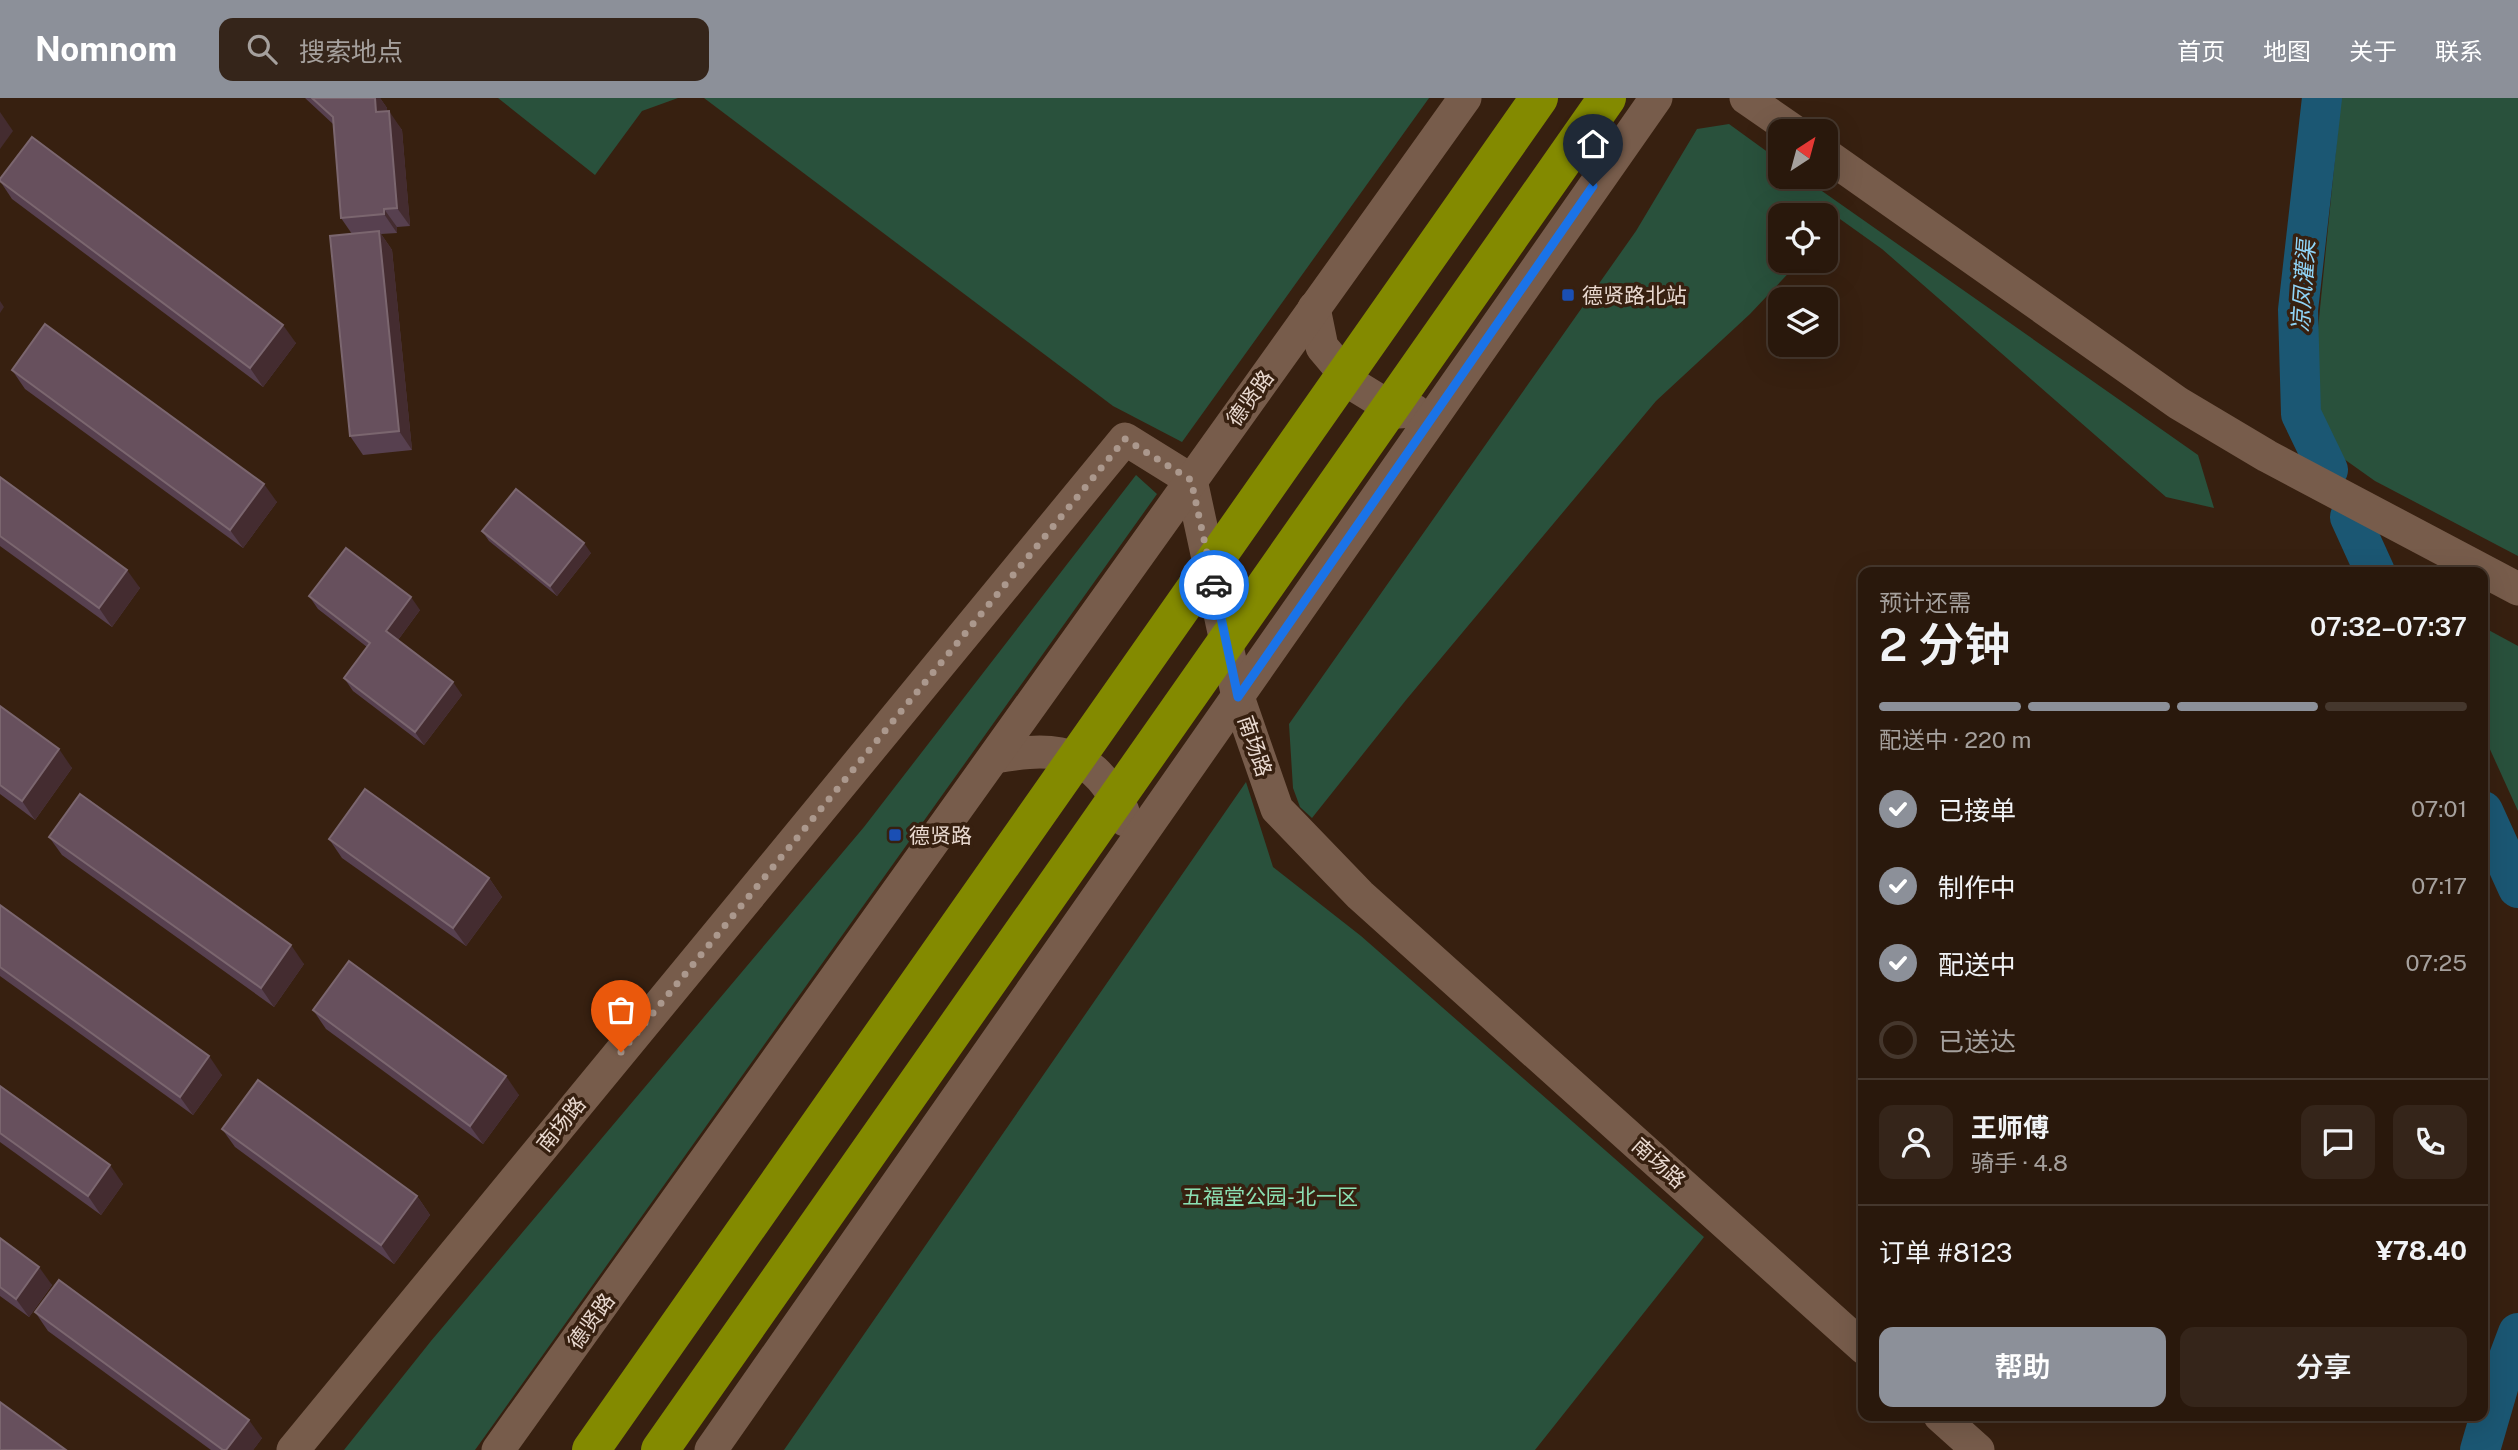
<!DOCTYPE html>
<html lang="zh">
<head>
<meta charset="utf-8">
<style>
	body { margin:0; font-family:"Public Sans","Noto Sans SC",sans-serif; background:#35251a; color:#f1f3f6; height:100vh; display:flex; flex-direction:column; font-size:26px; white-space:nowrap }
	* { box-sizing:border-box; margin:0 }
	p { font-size:23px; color:#a5a09d }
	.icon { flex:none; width:38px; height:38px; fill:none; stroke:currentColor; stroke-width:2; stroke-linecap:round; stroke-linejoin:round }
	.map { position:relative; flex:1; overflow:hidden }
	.drawer { position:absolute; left:1858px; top:469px; width:630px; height:854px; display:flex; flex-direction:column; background:#29180c; border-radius:14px; box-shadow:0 7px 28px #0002,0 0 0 2px #45372d }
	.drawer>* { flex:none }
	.needle { width:46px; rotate:36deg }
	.buttons { position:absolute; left:1768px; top:21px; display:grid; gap:14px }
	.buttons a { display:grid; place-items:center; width:70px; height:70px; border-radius:14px; background:#29180c; box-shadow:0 7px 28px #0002,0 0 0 2px #45372d; font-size:35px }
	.pin { position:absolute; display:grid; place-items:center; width:60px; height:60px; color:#fff; margin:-72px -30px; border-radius:50% 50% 50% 0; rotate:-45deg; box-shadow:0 0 7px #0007 }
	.pin .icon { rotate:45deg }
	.courier { position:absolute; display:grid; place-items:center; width:70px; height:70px; margin:-35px; border:5px solid #1a73e8; border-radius:50%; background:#fff; color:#222; box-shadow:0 2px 9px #0007 }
	.head em { font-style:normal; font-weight:600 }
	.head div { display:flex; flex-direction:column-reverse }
	.head { display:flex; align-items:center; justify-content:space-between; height:119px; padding:0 21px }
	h1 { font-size:46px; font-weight:600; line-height:52px }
	.bar { display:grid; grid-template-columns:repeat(4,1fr); gap:10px 7px; align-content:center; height:84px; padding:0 21px }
	.bar i { height:9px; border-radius:5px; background:#45372d }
	.bar .on { background:#8c9099 }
	.bar p { grid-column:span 4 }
	.line { display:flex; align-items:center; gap:18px; padding:0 21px; border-top:2px solid #45372d }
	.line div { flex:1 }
	.round { display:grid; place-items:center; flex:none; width:74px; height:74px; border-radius:14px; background:#35251a }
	ol { padding:0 21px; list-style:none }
	li { display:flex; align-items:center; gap:21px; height:77px }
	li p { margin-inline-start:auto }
	li .icon { padding:7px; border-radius:50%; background:#8c9099; color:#fff; stroke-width:4 }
	li:last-child { color:#a5a09d }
	li i { width:38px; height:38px; border:4px solid #45372d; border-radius:50% }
	.primary-button { display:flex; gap:14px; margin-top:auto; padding:14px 21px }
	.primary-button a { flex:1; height:80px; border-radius:14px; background:#8c9099; color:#fff; font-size:28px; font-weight:600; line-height:80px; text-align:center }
	.primary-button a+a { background:#35251a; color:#f1f3f6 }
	header { display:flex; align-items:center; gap:42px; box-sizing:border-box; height:98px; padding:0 35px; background:#8c9099; color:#fff }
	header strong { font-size:33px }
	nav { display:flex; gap:38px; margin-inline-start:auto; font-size:24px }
	.search { width:490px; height:63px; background:#35251a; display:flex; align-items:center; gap:18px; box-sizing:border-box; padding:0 24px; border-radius:14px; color:#a5a09d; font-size:26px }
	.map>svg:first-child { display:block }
</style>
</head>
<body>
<header>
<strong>Nomnom</strong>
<div class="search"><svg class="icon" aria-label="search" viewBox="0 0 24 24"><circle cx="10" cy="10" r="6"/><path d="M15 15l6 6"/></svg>搜索地点</div>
<nav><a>首页</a><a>地图</a><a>关于</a><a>联系</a></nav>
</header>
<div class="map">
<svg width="2518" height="1352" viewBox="0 0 2518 1352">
	<rect width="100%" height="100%" fill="#372010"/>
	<g fill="#29513c">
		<path d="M 498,0 L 678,0 L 642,13 L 595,77 Z"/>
		<path d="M 704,0 L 1429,0 L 1182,344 L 1113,308 Z"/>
		<path d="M 2341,0 L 2518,0 L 2518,458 L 2375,383 L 2337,356 L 2315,314 L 2314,271 Z"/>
		<path d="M 1729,26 L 1780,63 L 1780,79 L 1802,79 L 2198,357 L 2214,410 L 2166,399 L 1882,151 L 1840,121 L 1825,136 L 1825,117 L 1780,117 L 1780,163 L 1800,163 L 1750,216 L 1656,303 L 1406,602 L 1312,720 L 1300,709 L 1293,690 L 1289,626 L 1636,133 L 1697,31 Z"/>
		<path d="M 1136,377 L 1157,396 L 475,1352 L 344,1352 L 431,1243 L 864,729 Z"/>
		<path d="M 2483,529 L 2518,548 L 2518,713 L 2483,636 Z"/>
		<path d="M 1246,684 L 1273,769 L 1361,838 L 1704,1139 L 1535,1352 L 784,1352 Z"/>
	</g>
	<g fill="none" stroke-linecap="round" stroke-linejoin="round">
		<g stroke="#1b5773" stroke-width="40">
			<path d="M 2322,0 L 2298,212 L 2301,316 L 2328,372"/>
			<path d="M 2350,419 L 2375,474"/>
			<path d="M 2483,713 L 2518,790"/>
			<path d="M 2480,1352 L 2500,1283 L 2518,1235"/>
		</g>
		<g stroke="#775c4b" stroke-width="33">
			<path d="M 1746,0 L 1794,33"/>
			<path d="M 1825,56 L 2178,305 L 2267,358 L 2518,491"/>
			<path d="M 1314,210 L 1322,249 L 1354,287 L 1398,314 L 1415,313"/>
			<path d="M 995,659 C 1042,651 1081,647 1111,693 C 1117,702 1124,711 1125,722"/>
			<path d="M 1940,1318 L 1978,1352"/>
			<path d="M 293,1352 L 1125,341 L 1191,382 L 1238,599 L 1277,711 L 1360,797 L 1864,1250"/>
			<path d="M 498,1352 L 1465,0"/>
			<path d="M 711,1352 L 1656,0"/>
		</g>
		<g stroke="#838a00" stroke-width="38">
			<path d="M 591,1352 L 1539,0"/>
			<path d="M 660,1352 L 1607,0"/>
		</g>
	</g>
	<g fill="#57404f">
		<path d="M 305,0 L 380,0 L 387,10 L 387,13 L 402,32 L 410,128 L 397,129 L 397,135 L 381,136 L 392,152 L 412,352 L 363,357 L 350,338 L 352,136 L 341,120 L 333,26 Z"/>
		<path d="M 0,83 L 296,245 L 263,289 L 12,101 Z"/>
		<path d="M 12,272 L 277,404 L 243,450 L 25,291 Z"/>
		<path d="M 0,379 L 140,490 L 112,529 L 0,448 Z"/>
		<path d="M 482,433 L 591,455 L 557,498 L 489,443 Z"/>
		<path d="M 309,498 L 420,512 L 398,542 L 462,597 L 424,647 L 353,593 L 344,580 L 367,549 L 318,511 Z"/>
		<path d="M 0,608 L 72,670 L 35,722 L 0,696 Z"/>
		<path d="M 49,739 L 304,866 L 274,909 L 62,757 Z"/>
		<path d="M 329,741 L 489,780 L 502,799 L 466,848 L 342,760 Z"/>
		<path d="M 0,807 L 222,977 L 193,1017 L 0,878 Z"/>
		<path d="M 313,912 L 519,997 L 483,1046 L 326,931 Z"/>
		<path d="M 0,988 L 123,1086 L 101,1117 L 0,1044 Z"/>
		<path d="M 222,1031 L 417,1098 L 430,1117 L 394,1166 L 235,1049 Z"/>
		<path d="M 0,1140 L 52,1187 L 29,1219 L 0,1198 Z"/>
		<path d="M 35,1214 L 262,1340 L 253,1352 L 211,1352 L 48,1233 Z"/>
	</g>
	<g fill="#442c30">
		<path d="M 375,0 L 380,0 L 387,10 L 389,33 L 376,14 Z"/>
		<path d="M 389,13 L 402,32 L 410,128 L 397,110 Z"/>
		<path d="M 0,14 L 13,33 L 0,51 Z"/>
		<path d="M 384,111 L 397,129 L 397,135 L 384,116 Z"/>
		<path d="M 379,133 L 392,152 L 412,352 L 399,333 Z"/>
		<path d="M 0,203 L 4,209 L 0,215 Z"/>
		<path d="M 283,227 L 296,245 L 263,289 L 250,270 Z"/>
		<path d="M 264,386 L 277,404 L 243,450 L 230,432 Z"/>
		<path d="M 584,445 L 591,455 L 557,498 L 550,488 Z"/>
		<path d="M 127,472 L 140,490 L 112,529 L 99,510 Z"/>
		<path d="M 411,499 L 420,512 L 395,546 L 386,533 Z"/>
		<path d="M 453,584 L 462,597 L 424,647 L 415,634 Z"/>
		<path d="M 59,651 L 72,670 L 35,722 L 22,703 Z"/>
		<path d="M 489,780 L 502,799 L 466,848 L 453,830 Z"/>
		<path d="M 291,847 L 304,866 L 274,909 L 261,890 Z"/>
		<path d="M 209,958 L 222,977 L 193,1017 L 180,999 Z"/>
		<path d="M 506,978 L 519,997 L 483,1046 L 470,1028 Z"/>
		<path d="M 110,1067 L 123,1086 L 101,1117 L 88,1098 Z"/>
		<path d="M 417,1098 L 430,1117 L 394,1166 L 381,1147 Z"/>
		<path d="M 39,1169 L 52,1187 L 29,1219 L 16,1201 Z"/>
		<path d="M 249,1322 L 262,1340 L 253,1352 L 226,1352 Z"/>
	</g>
	<g fill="#67505d" stroke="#7b666f" stroke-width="2">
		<path d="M 312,0 L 375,0 L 376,14 L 389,13 L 397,110 L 384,111 L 384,116 L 341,120 L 333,19 Z"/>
		<path d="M 32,39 L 283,227 L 250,270 L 0,83 L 0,81 Z"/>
		<path d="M 379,133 L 399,333 L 350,338 L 330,138 Z"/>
		<path d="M 45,226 L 264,386 L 230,432 L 12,272 Z"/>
		<path d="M 0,379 L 127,472 L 99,510 L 0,438 Z"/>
		<path d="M 516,391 L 584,445 L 550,488 L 482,433 Z"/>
		<path d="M 346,450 L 411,499 L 386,533 L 453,584 L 415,634 L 344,580 L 370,545 L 309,498 Z"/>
		<path d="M 0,608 L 59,651 L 22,703 L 0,687 Z"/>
		<path d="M 365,691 L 489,780 L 453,830 L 329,741 Z"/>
		<path d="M 80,696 L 291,847 L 261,890 L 49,739 Z"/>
		<path d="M 0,807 L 209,958 L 180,999 L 0,869 Z"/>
		<path d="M 349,863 L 506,978 L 470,1028 L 313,912 Z"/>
		<path d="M 258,982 L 417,1098 L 381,1147 L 222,1031 Z"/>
		<path d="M 0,988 L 110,1067 L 88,1098 L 0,1035 Z"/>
		<path d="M 0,1140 L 39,1169 L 16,1201 L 0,1189 Z"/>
		<path d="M 59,1182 L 249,1322 L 226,1352 L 223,1352 L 35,1214 Z"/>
		<path d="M 0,1304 L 66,1352 L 0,1352 Z"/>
	</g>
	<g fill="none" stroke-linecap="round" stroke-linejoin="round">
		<path stroke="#ab988d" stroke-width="7" stroke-dasharray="0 12.6" d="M 621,954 L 1125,341 L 1191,382 L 1214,487"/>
		<path stroke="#1a73e8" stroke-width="9" d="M 1214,487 L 1238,599 L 1593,88"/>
	</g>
	<g fill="#1a4fb4" stroke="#372010" stroke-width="2.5">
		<rect x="1561" y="190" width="14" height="14" rx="3.5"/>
		<rect x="888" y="730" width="14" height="14" rx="3.5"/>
	</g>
	<g text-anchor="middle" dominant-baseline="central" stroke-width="7" stroke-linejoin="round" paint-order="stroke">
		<g font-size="21" fill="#e9d9d0" stroke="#372010" text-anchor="start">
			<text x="1582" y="197">德贤路北站</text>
			<text x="909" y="737">德贤路</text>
		</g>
		<g font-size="21" fill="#e9d9d0" stroke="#372010">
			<text transform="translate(1250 300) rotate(-54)">德贤路</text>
			<text transform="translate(1255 648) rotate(71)">南场路</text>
			<text transform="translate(561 1026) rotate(-51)">南场路</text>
			<text transform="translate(1659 1065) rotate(42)">南场路</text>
			<text transform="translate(591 1223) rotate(-54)">德贤路</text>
		</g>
		<g font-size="21" fill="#8be0b3" stroke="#372010">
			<text x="1270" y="1098">五福堂公园-北一区</text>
		</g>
		<g font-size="23" font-style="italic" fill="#90d4f7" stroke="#372010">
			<text transform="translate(2303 188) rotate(-86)">凉凤灌渠</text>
		</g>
	</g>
</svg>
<div class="buttons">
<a><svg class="needle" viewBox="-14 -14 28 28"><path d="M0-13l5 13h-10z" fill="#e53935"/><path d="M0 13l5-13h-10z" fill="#a5a09d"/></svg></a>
<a><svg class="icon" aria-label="locate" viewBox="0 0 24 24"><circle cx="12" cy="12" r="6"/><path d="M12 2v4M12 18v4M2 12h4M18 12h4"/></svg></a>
<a><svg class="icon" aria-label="layers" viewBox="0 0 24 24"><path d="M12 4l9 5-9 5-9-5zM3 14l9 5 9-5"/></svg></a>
</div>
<div class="pin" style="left:621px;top:954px;background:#ea580c"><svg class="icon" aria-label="bag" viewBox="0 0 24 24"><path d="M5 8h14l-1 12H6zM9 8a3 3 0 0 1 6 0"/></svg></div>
<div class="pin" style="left:1593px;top:88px;background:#1f2937"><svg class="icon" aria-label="home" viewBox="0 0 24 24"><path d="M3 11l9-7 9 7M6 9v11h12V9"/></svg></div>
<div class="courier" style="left:1214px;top:487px"><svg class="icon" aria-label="car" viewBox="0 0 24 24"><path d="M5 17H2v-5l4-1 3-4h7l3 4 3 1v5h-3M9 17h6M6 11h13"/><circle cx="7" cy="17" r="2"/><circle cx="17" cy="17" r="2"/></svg></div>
<section class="drawer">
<div class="head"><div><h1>2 分钟</h1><p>预计还需</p></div><em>07:32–07:37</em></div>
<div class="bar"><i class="on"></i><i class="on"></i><i class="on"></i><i></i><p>配送中 · 220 m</p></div>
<ol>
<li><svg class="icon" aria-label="check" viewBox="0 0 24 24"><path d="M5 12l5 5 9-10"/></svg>已接单<p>07:01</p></li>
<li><svg class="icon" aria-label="check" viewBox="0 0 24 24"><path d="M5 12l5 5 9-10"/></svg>制作中<p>07:17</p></li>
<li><svg class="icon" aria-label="check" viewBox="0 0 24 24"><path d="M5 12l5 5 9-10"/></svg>配送中<p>07:25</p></li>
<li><i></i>已送达</li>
</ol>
<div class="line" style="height:126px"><a class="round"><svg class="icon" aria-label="person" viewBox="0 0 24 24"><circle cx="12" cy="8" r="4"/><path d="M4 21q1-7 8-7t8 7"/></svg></a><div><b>王师傅</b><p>骑手 · 4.8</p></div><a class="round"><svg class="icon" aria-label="chat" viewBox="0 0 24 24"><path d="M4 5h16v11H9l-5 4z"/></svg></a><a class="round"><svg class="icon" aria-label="phone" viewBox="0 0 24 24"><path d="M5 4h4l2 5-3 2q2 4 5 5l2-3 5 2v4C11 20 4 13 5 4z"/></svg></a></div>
<div class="line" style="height:91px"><div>订单 #8123</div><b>¥78.40</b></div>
<div class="primary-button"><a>帮助</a><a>分享</a></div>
</section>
</div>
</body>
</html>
